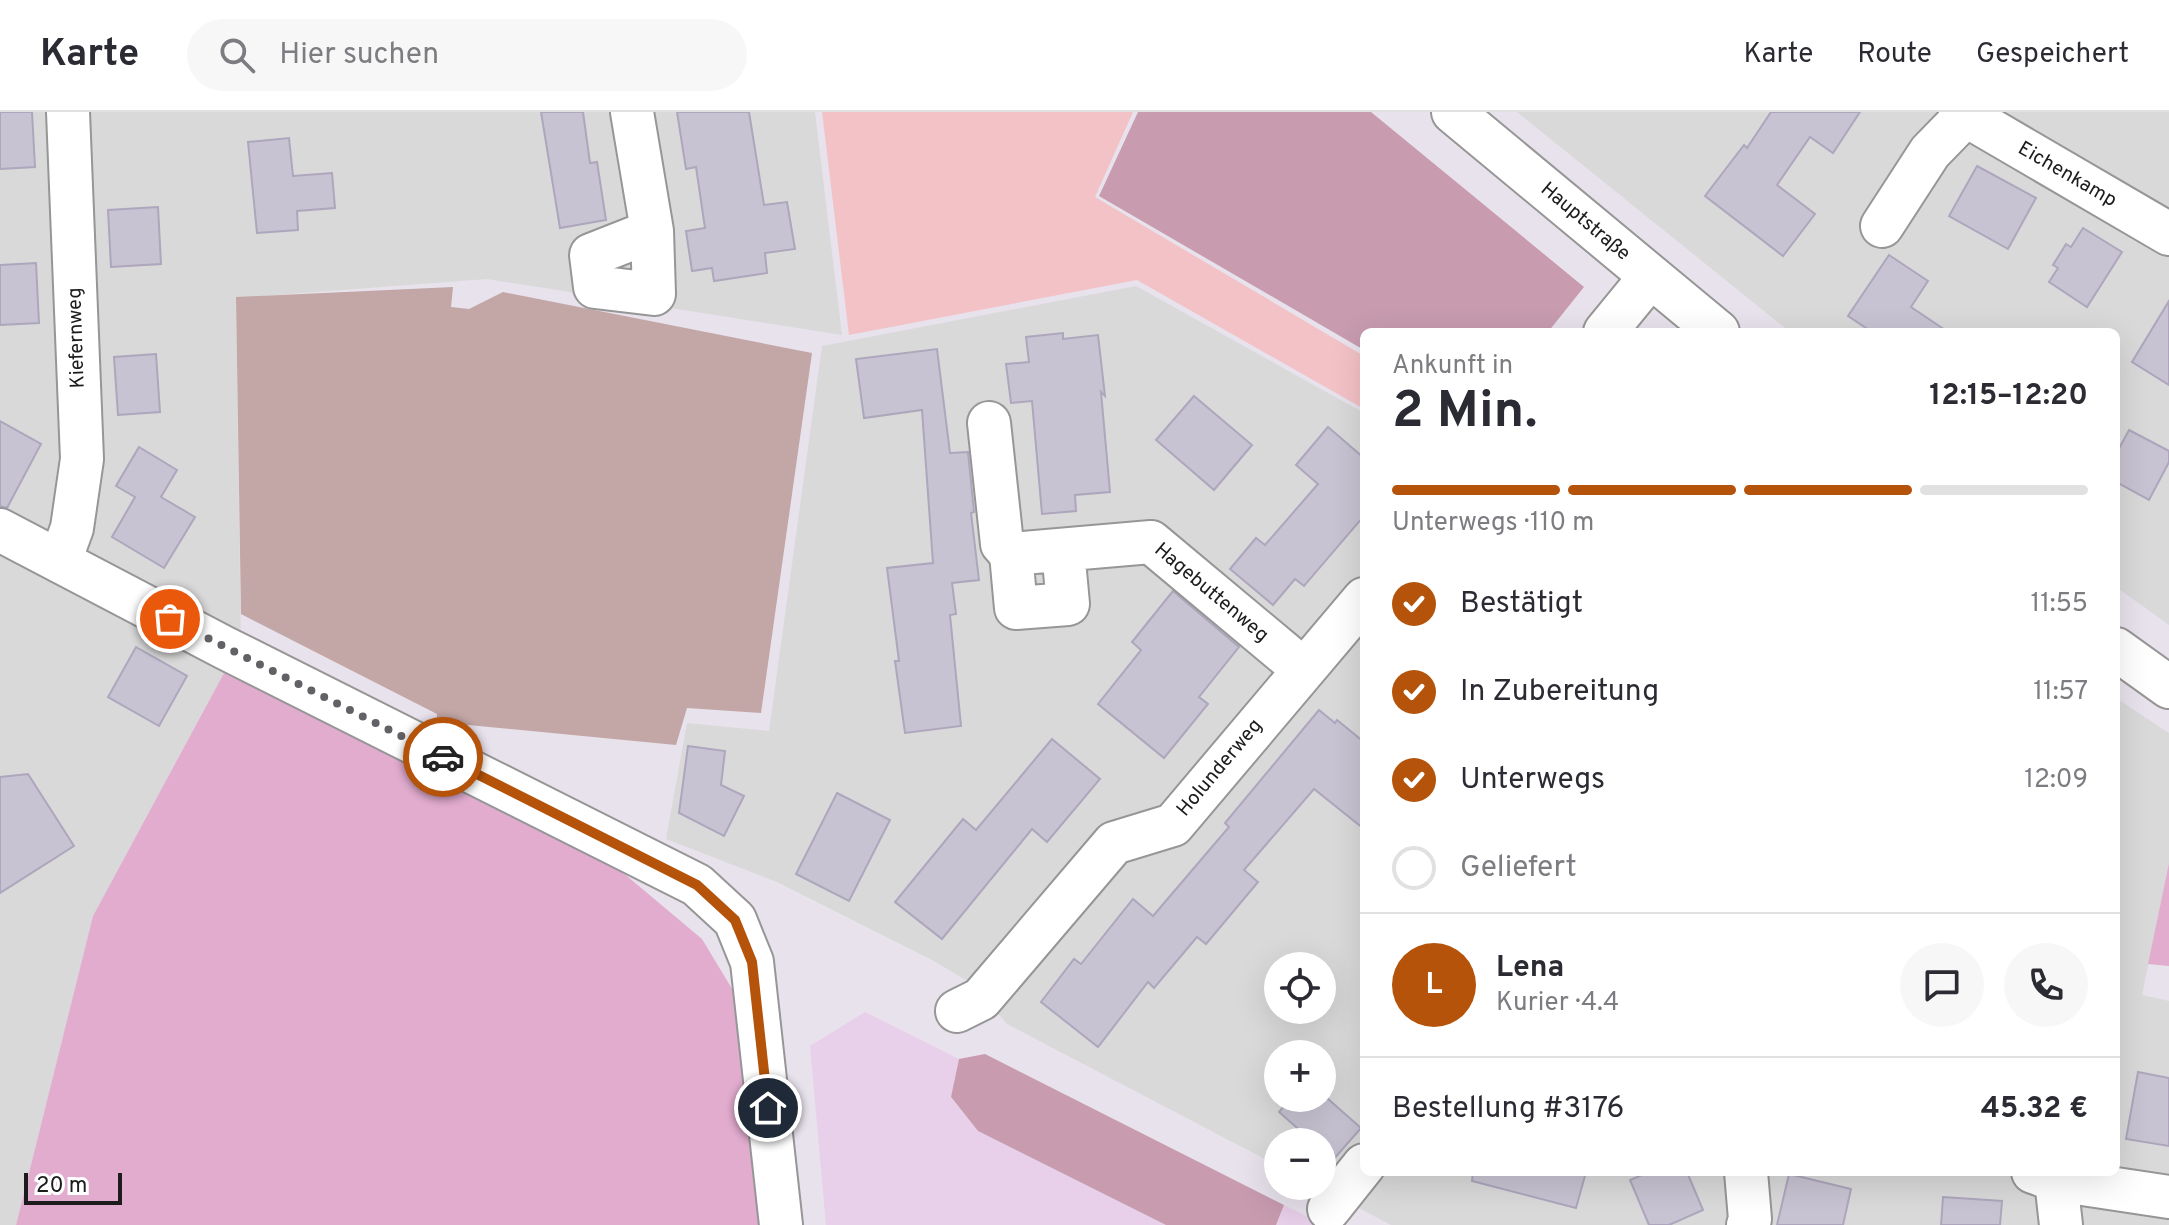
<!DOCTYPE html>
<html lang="de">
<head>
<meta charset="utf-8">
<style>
	body { margin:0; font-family:Overpass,sans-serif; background:#f7f7f7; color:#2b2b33; height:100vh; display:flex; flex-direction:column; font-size:30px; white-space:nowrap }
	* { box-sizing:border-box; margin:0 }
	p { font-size:26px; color:#7c7c81 }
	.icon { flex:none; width:44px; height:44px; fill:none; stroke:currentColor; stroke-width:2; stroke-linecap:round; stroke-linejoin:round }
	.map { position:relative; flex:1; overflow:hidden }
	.details { position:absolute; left:1360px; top:216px; width:760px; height:848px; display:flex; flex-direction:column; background:#fff; border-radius:12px; box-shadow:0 8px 32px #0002 }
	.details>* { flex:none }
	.fabs { position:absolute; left:1264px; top:840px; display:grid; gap:16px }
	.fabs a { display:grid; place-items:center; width:72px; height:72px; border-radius:50%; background:#fff; box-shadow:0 8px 32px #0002; font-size:40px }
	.scale { position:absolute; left:24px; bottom:20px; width:98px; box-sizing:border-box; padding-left:8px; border:4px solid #1c1c1c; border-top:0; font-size:22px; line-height:28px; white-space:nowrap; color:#1c1c1c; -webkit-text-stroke:6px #fff; paint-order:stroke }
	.pin { position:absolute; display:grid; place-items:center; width:68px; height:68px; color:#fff; margin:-34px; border:4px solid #fff; border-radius:50%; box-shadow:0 2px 8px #0007 }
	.courier { position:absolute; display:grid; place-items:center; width:80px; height:80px; margin:-40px; border:6px solid #b45309; border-radius:50%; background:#fff; color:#222; box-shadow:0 2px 10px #0007 }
	.headline em { font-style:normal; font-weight:700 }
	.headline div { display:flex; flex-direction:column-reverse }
	.headline { display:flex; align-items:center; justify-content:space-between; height:136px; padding:0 32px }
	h1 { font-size:52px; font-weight:700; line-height:60px }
	.bar { display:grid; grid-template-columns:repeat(4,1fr); gap:12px 8px; align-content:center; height:96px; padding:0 32px }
	.bar i { height:10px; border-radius:6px; background:#e1e1e2 }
	.bar .selected { background:#b45309 }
	.bar p { grid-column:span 4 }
	.line { display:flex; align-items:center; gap:20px; padding:0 32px; border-top:2px solid #e1e1e2 }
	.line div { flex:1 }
	.round { display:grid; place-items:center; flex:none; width:84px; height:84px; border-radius:42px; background:#f7f7f7 }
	ol { padding:0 32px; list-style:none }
	li { display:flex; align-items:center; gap:24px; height:88px }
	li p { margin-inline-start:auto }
	li .icon { padding:8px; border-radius:50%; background:#b45309; color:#fff; stroke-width:4 }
	li:last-child { color:#7c7c81 }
	li i { width:44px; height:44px; border:4px solid #e1e1e2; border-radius:50% }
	header { display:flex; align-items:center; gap:48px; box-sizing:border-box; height:112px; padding:0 40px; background:#fff; border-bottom:2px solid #e1e1e2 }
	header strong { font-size:38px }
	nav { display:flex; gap:44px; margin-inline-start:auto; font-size:28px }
	.search { width:560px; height:72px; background:#f7f7f7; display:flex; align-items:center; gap:20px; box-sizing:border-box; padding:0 28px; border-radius:44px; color:#7c7c81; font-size:30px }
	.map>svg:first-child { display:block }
</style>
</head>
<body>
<header>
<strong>Karte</strong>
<div class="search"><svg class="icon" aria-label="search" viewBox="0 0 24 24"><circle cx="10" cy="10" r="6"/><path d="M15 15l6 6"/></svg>Hier suchen</div>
<nav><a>Karte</a><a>Route</a><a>Gespeichert</a></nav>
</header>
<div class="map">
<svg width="2169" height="1113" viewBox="0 0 2169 1113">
	<rect width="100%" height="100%" fill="#e8e2ec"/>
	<g fill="#d9d9da" fill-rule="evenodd">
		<path d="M 0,0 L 815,0 L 842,223 L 487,167 L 236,186 L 241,538 L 224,561 L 93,804 L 16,1113 L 0,1113 Z"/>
		<path d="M 1517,0 L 2169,0 L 2169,513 L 2116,475 L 2116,220 L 1790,220 Z"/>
		<path d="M 1136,174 L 1364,301 L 1364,1060 L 2116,1060 L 2116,586 L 2169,621 L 2169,751 L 2142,883 L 2169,889 L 2169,1113 L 1391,1113 L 1317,1074 L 1322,1074 L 1322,1030 L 1278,1030 L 1278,1054 L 1007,912 L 974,873 L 934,849 L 777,770 L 666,727 L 687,611 L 769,619 L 822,234 ZM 1278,854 L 1322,854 L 1322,898 L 1278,898 ZM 1278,942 L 1322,942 L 1322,986 L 1278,986 Z"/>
	</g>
	<g fill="#e8cfea">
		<path d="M 865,900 L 959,947 L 951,986 L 978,1019 L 1166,1113 L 826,1113 L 810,934 Z"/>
		<path d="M 1284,1093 L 1325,1113 L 1276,1113 Z"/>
	</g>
	<g fill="#e2accf">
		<path d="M 224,561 L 615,754 L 702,827 L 740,890 L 765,1113 L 16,1113 L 93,804 Z"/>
		<path d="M 2169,751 L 2169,854 L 2148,852 Z"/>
	</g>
	<g fill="#c89baf">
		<path d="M 1138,0 L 1371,0 L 1584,175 L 1548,220 L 1364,220 L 1364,238 L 1099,84 Z"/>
		<path d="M 985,942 L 1284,1093 L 1276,1113 L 1166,1113 L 978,1019 L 951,985 L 959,947 Z"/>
	</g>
	<path fill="#c3a6a6" d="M 453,175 L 451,195 L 469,197 L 503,180 L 812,241 L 761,601 L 687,596 L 676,633 L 437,610 L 437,602 L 241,502 L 236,185 Z"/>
	<path fill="#f3c2c6" d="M 822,0 L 1133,0 L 1095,85 L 1364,244 L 1364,297 L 1137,168 L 849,223 Z"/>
	<g fill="#c8c3d2" stroke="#ada6bc" stroke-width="2">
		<path d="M 0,0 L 32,0 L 35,55 L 0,57 Z"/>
		<path d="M 541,0 L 583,0 L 590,51 L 597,50 L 606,108 L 560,116 Z"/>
		<path d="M 677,0 L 749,0 L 764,93 L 787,90 L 795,137 L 765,141 L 767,161 L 714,169 L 712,156 L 692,159 L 686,119 L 705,116 L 696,55 L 686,57 Z"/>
		<path d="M 1771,0 L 1860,0 L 1833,41 L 1810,25 L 1777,73 L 1815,102 L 1783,144 L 1705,84 L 1744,33 L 1747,36 Z"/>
		<path d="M 289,26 L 293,64 L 332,61 L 335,96 L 297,99 L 298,118 L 257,121 L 248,30 Z"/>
		<path d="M 1977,54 L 2036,86 L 2008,137 L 1949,104 Z"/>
		<path d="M 158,95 L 161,152 L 111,155 L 108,98 Z"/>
		<path d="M 2083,116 L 2122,140 L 2087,195 L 2049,170 L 2058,156 L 2053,153 L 2066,132 L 2071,135 Z"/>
		<path d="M 1889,143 L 1928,169 L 1911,195 L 1948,220 L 1872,220 L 1848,204 Z"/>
		<path d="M 36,151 L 39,211 L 0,213 L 0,153 Z"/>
		<path d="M 2169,189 L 2169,273 L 2132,250 Z"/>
		<path d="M 1063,221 L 1063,227 L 1098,223 L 1105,284 L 1101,280 L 1110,380 L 1075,383 L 1076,399 L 1042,402 L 1032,289 L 1011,291 L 1006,252 L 1029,250 L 1026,225 Z"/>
		<path d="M 937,237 L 950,341 L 968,340 L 974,400 L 971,401 L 979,468 L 952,471 L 956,502 L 950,503 L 961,614 L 905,621 L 895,549 L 899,549 L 887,456 L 933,451 L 922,298 L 864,306 L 856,247 Z"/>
		<path d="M 156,242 L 160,300 L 118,303 L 114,245 Z"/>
		<path d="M 1194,284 L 1252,333 L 1214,378 L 1156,328 Z"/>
		<path d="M 0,309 L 41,332 L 7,396 L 0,394 Z"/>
		<path d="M 1328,315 L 1364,346 L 1364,404 L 1304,474 L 1295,467 L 1273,493 L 1230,457 L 1256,426 L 1265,433 L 1318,372 L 1296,353 Z"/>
		<path d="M 2129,318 L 2169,339 L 2169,350 L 2149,388 L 2116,370 L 2116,342 Z"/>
		<path d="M 139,335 L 177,358 L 161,385 L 195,405 L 164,456 L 112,425 L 135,385 L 116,374 Z"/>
		<path d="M 1173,479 L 1239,535 L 1199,585 L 1208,592 L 1164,646 L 1098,592 L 1141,538 L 1132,530 Z"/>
		<path d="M 136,535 L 187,564 L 159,614 L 108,585 Z"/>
		<path d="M 1319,598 L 1335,611 L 1337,608 L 1364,630 L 1364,717 L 1314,677 L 1244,758 L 1258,770 L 1206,832 L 1197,825 L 1154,876 L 1148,870 L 1098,935 L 1041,890 L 1074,847 L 1081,852 L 1133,787 L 1153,804 L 1229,715 L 1225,711 Z"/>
		<path d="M 1052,627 L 1100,667 L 1047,730 L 1032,717 L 942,827 L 895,790 L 963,707 L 976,718 Z"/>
		<path d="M 688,634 L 725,639 L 721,673 L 744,684 L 724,724 L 679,701 Z"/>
		<path d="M 28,662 L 74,734 L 0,781 L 0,665 Z"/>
		<path d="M 837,681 L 890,708 L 849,789 L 796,762 Z"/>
		<path d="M 2138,960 L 2169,966 L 2169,1034 L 2126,1027 Z"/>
		<path d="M 1291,986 L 1327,986 L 1361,1016 L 1333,1048 L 1322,1038 L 1322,1030 L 1313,1030 L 1279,1000 Z"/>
		<path d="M 1473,1060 L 1586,1060 L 1576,1096 L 1472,1069 Z"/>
		<path d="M 1649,1060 L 1687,1060 L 1703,1098 L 1669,1113 L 1649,1113 L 1630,1068 Z"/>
		<path d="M 1789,1062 L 1851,1077 L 1843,1113 L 1777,1113 Z"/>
		<path d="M 1943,1085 L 2002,1089 L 2000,1113 L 1941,1113 Z"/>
	</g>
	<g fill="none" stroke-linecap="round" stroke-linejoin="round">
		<g stroke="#969696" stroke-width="46">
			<g id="minor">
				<path d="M 632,0 L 652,119 L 654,182 L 595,175 L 591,143 L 652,119"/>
				<path d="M 1453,0 L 1718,220"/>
				<path d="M 1960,0 L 2169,122"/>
				<path d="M 1882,114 L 1930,40 L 1969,0"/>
				<path d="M 1605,220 L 1650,165"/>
				<path d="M 989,311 L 1002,432 L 1011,442"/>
				<path d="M 0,418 L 225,536 L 697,773 L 735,808 L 752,850 L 781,1113"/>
				<path d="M 1063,438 L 1068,492 L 1016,496 L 1011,442 L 1151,430 L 1303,557"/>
				<path d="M 60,449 L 72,416 L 82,347 L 68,0"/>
				<path d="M 2116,537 L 2169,575"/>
				<path d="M 957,899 L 981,887 L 1114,731 L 1173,713 L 1364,487"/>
				<path d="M 1746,1060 L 1750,1107 L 1748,1113"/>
				<path d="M 2033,1060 L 2056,1068 L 2169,1085"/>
				<path d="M 2056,1068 L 2061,1113"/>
				<path d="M 1329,1097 L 1364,1053"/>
			</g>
		</g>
		<use href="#minor" stroke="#fff" stroke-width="42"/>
	</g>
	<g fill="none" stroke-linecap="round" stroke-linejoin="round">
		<path stroke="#636165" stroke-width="8" stroke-dasharray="0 14.4" d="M 170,507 L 443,645"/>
		<path stroke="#b45309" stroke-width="10" d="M 443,645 L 697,773 L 735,808 L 752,850 L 768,996"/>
	</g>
	<g text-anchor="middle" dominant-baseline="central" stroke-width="6" stroke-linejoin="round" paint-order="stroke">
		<g font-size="20" fill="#1c1c1c" stroke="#fff">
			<text transform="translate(2067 63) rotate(30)">Eichenkamp</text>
			<text transform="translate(1585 110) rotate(40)">Hauptstraße</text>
			<text transform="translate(77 226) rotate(-92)">Kiefernweg</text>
			<text transform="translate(1211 481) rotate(40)">Hagebuttenweg</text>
			<text transform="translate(1220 656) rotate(-50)">Holunderweg</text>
		</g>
	</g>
</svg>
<div class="fabs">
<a><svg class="icon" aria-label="locate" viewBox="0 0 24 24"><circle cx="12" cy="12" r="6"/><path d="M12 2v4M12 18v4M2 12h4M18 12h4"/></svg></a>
<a>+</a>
<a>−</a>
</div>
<div class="scale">20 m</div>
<div class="pin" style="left:170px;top:507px;background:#ea580c"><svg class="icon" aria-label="bag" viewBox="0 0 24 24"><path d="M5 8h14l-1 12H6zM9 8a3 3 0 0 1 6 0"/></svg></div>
<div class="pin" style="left:768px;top:996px;background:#1f2937"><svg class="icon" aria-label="home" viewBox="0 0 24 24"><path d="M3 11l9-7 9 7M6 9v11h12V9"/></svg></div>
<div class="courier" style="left:443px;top:645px"><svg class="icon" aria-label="car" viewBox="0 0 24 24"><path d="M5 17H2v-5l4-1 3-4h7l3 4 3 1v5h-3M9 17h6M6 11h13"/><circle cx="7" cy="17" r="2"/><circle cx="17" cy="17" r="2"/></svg></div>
<section class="details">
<div class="headline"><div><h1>2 Min.</h1><p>Ankunft in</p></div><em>12:15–12:20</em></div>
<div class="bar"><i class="selected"></i><i class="selected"></i><i class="selected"></i><i></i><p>Unterwegs · 110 m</p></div>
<ol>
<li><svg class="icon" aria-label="check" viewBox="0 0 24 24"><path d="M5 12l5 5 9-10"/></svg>Bestätigt<p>11:55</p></li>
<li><svg class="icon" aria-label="check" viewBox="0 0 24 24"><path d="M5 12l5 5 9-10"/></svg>In Zubereitung<p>11:57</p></li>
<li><svg class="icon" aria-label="check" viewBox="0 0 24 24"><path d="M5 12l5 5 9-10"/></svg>Unterwegs<p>12:09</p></li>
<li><i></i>Geliefert</li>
</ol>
<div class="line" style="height:144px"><b class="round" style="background:#b45309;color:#fff">L</b><div><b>Lena</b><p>Kurier · 4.4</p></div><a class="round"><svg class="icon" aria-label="chat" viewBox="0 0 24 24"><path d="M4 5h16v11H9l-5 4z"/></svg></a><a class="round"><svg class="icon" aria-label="phone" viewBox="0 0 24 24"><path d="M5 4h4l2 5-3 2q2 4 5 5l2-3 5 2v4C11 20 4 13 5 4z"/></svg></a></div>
<div class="line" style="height:104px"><div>Bestellung #3176</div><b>45.32 €</b></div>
</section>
</div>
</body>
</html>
